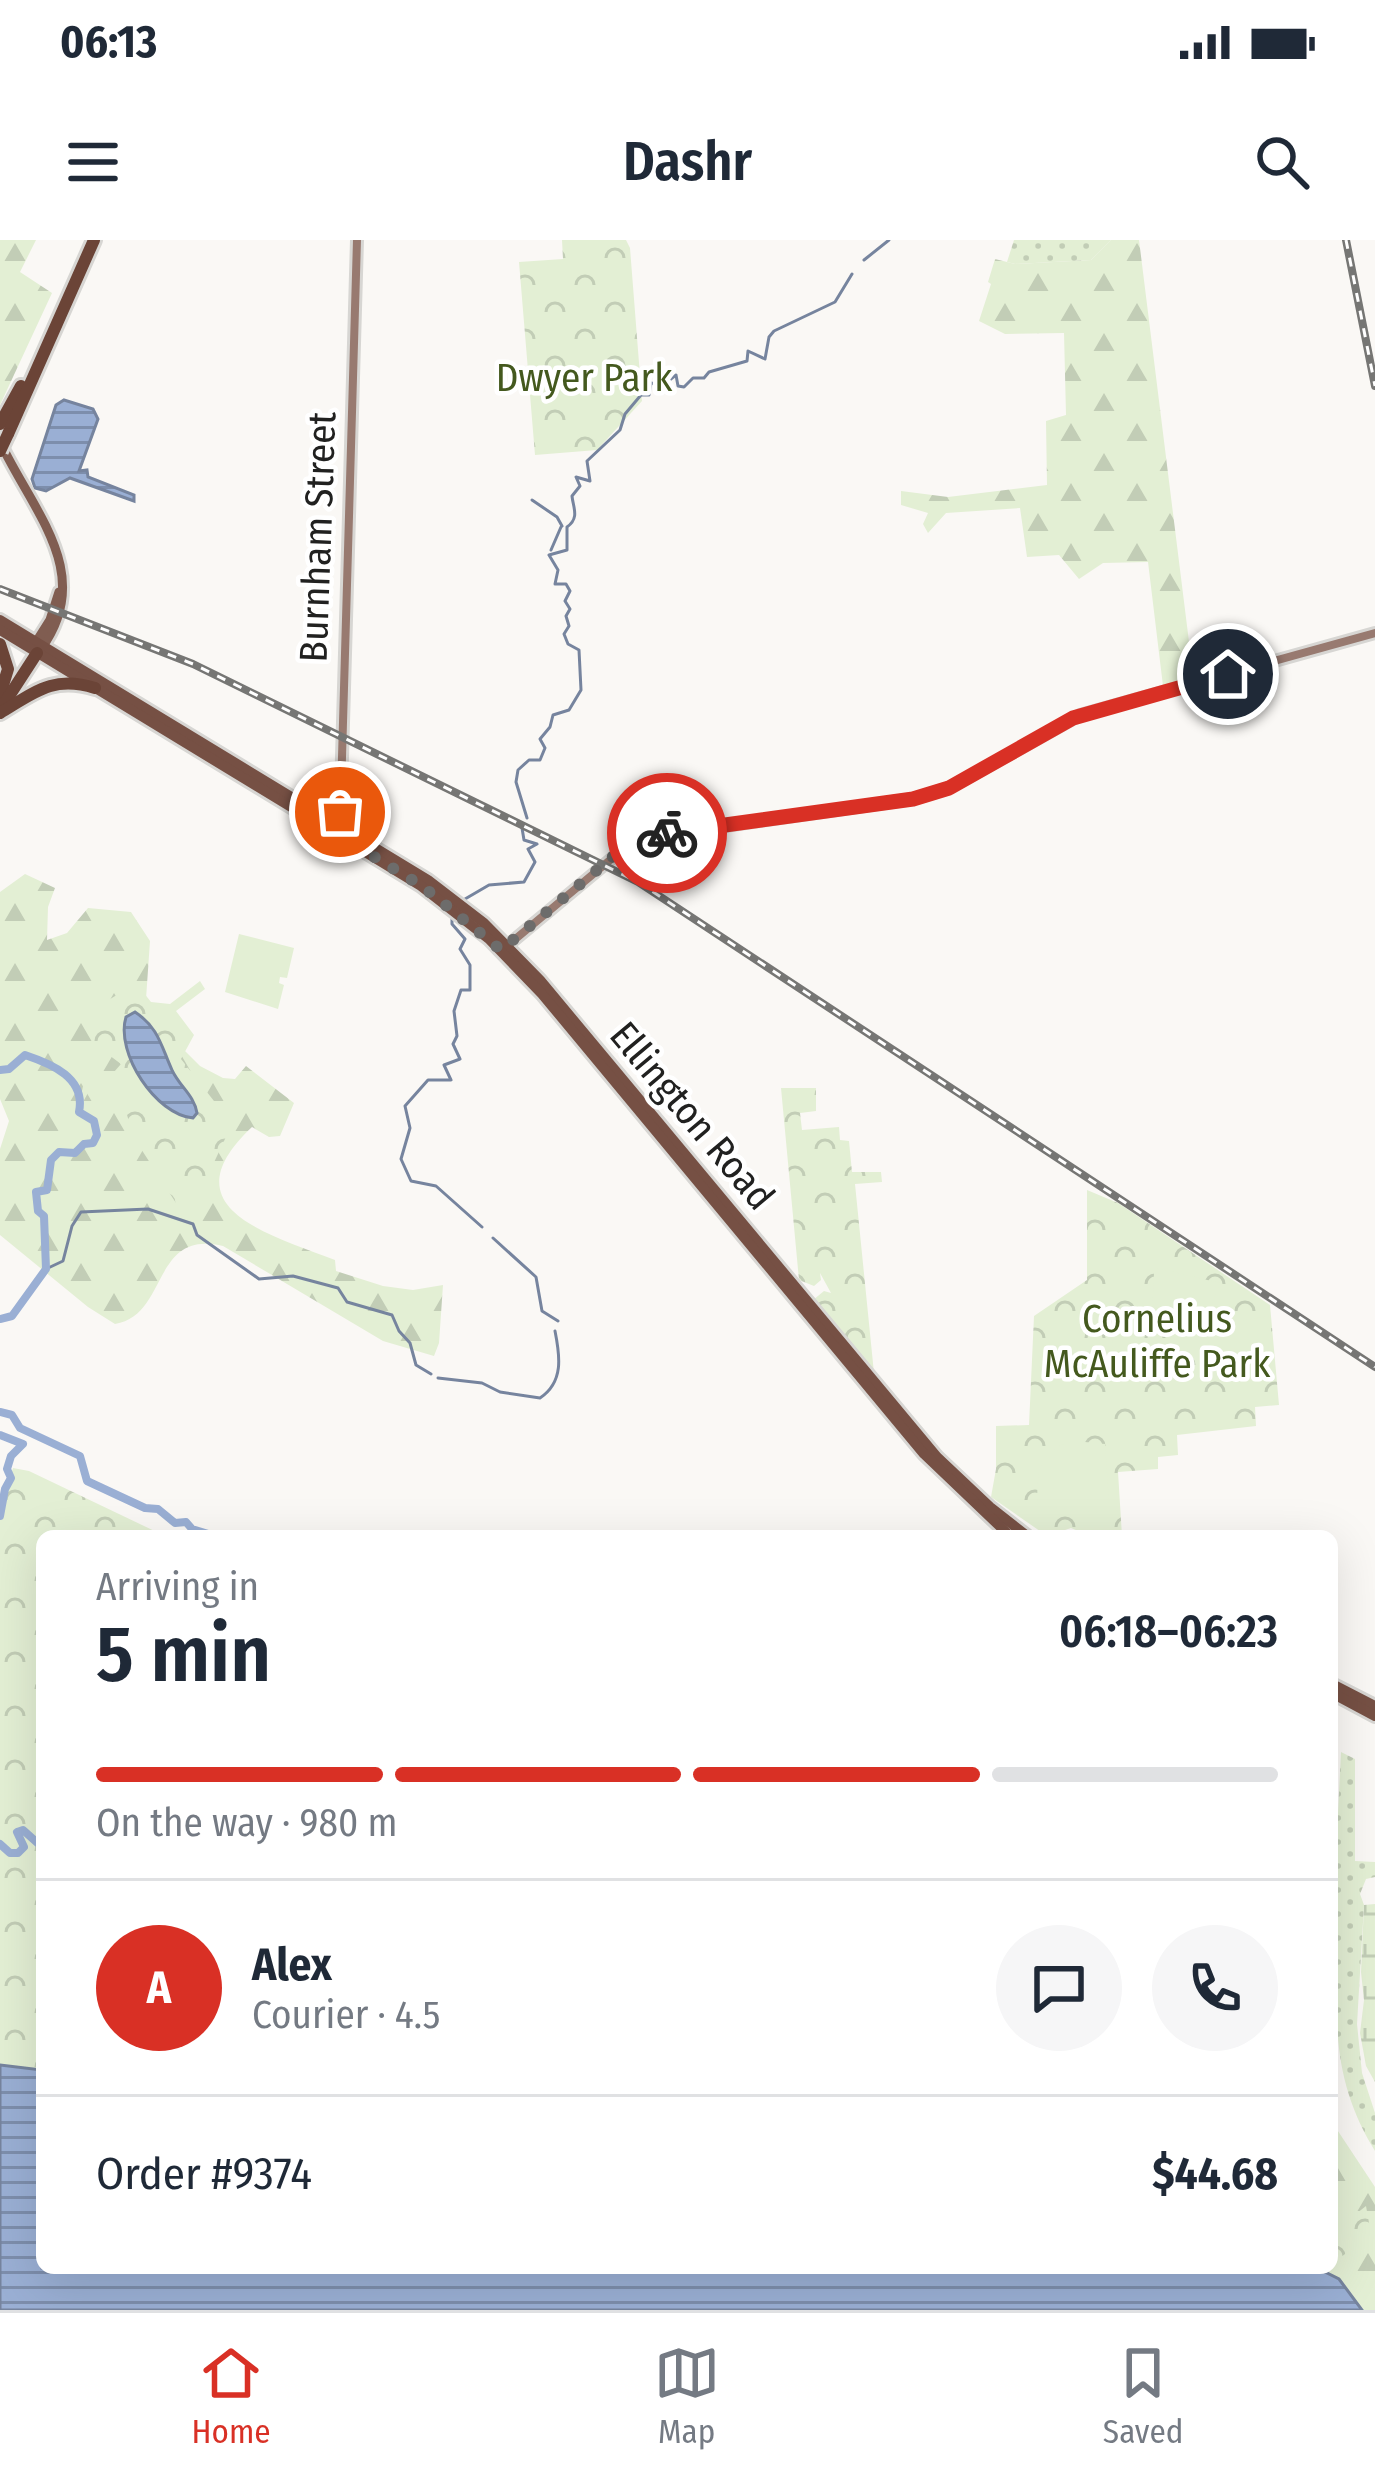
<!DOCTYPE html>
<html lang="en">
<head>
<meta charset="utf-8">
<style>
	body { margin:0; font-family:"Fira Sans Condensed",sans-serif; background:#f6f6f7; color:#1f2937; height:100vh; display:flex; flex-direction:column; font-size:45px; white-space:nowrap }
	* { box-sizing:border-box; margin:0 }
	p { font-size:39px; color:#747a83 }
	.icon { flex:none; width:66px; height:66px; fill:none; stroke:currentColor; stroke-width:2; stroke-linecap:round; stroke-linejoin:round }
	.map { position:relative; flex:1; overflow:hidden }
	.drawer { position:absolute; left:36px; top:1290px; width:1302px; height:744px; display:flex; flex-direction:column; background:#fff; border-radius:18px; box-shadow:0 12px 48px #0002 }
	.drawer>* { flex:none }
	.pin { position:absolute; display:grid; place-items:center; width:102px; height:102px; color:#fff; margin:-51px; border:6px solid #fff; border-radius:50%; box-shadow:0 3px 12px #0007 }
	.courier { position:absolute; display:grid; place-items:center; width:120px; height:120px; margin:-60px; border:9px solid #d93025; border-radius:50%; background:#fff; color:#222; box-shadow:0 3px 15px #0007 }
	.overview em { font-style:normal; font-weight:600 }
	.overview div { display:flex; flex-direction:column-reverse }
	.overview { display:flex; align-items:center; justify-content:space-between; height:204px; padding:0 60px }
	h1 { font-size:78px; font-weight:600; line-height:90px }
	.bar { display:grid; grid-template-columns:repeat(4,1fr); gap:18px 12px; align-content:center; height:144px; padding:0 60px }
	.bar i { height:15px; border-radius:9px; background:#e0e1e3 }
	.bar .active { background:#d93025 }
	.bar p { grid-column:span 4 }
	.line { display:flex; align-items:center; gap:30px; padding:0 60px; border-top:3px solid #e0e1e3 }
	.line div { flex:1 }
	.round { display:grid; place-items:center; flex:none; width:126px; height:126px; border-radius:63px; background:#f6f6f7 }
	.status { display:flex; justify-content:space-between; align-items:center; height:84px; padding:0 60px; background:#fff; direction:ltr }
	.status svg { height:33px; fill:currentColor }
	header { display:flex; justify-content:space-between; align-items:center; height:156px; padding:0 60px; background:#fff; font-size:54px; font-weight:600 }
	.tab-bar { display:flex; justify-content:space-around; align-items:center; height:168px; border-top:3px solid #e0e1e3; background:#fff; font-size:33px; color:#747a83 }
	.tab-bar a { display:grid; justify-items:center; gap:6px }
	.tab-bar .active { color:#d93025 }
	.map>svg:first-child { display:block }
</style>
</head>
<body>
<div class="status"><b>06:13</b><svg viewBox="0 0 49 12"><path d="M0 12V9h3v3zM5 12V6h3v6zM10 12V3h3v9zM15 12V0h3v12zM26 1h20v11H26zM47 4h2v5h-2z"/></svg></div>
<header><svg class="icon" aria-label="menu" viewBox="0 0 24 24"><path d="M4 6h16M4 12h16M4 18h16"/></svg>Dashr<svg class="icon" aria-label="search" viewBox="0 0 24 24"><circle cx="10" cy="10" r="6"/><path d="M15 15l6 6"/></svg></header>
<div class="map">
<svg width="1375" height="2070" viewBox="0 0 1375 2070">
	<defs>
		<pattern id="grass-dots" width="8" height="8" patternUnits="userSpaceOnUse" patternTransform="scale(3)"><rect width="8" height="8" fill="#e3efd4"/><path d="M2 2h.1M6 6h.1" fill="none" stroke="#c2cdb6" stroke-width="1.8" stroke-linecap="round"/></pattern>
		<pattern id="forest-firs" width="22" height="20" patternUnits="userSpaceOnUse" patternTransform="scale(3)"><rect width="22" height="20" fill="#e3efd4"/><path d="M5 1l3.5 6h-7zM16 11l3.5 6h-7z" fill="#c2cdb6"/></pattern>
		<pattern id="wetland-marsh" width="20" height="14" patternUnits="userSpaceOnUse" patternTransform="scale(3)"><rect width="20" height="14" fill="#e3efd4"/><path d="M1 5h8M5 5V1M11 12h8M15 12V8" fill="none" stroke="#c2cdb6"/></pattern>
		<pattern id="park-crowns" width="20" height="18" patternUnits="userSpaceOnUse" patternTransform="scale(3)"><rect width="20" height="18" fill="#e3efd4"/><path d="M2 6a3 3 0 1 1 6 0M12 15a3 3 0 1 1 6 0" fill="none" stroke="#c2cdb6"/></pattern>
		<pattern id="water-rules" width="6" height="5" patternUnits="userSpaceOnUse" patternTransform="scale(3)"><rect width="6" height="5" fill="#9aafd4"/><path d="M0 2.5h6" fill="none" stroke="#7d8eac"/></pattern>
	</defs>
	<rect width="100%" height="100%" fill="#faf8f5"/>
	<g fill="url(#grass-dots)">
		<path d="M 1014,0 L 1111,0 L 1091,20 L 1015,24 L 1007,22 Z"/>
		<path d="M 1341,1512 L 1355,1519 L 1355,1621 L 1375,1622 L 1375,1637 L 1366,1639 L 1360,1654 L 1364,1665 L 1357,1784 L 1362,1833 L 1375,1873 L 1375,1911 C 1350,1870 1339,1831 1337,1783 L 1332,1780 L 1332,1599 L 1337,1593 Z"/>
	</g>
	<g fill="url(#forest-firs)">
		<path d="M 0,0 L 36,0 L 20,32 L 52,53 L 0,165 Z"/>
		<path d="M 1111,0 L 1139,0 L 1193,434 L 1163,446 L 1148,322 L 1103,323 L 1079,339 L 1059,315 L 1027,317 L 1020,268 L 946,273 L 928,293 L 923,284 L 928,273 L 901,265 L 901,251 L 948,257 L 1047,245 L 1046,181 L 1066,175 L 1064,93 L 1005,94 L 979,81 L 991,44 L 988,42 L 995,19 L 1015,24 L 1091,20 Z"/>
		<path d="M 25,634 L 55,648 L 48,667 L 47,700 L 67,693 L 88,668 L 131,672 L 150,701 L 146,759 L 177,803 L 200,826 L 223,838 L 235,839 L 246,826 L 294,863 L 280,896 L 269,897 L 252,887 C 166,968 269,994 335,1020 L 336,1031 L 383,1046 L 413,1050 L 443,1045 L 439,1103 L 434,1116 L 383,1101 L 223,1006 C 151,989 169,1075 115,1084 L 88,1067 L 0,995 L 0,909 L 9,881 L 0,859 L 0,652 Z"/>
		<path d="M 1332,1882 L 1375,1947 L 1375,2070 L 1362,2070 L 1339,2039 L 1317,2028 L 1332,2028 Z"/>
	</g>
	<path fill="url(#wetland-marsh)" d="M 1375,1664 L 1375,1842 L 1366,1826 L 1360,1793 L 1364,1760 L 1361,1732 L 1364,1665 Z"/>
	<g fill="url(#park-crowns)">
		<path d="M 562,0 L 626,0 L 630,8 L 642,161 L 597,210 L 535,215 L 519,22 L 563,19 Z"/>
		<path d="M 200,741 L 205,749 L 176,771 L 194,795 L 181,819 L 232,884 L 187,980 L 134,898 L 114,832 L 121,824 L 109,815 L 78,871 L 99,766 L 136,743 L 151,762 L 170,764 Z"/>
		<path d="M 781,848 L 816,848 L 816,871 L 800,873 L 802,890 L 839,887 L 840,900 L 849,901 L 852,932 L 881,932 L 882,942 L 855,944 L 874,1133 L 813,1060 L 824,1051 L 831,1053 L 820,1033 L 821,1040 L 814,1046 L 799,1040 Z"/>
		<path d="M 1087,950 L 1118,963 L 1270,1065 L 1279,1165 L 1255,1167 L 1256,1186 L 1177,1195 L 1178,1215 L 1158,1217 L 1158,1229 L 1118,1232 L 1122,1296 L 1090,1296 L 1071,1288 L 1047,1296 L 991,1257 L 996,1229 L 996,1186 L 1029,1185 L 1034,1076 L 1087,1040 Z"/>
		<path d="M 13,1228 L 29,1231 L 165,1296 L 42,1296 L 42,1830 L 0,1825 L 0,1268 Z"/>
		<path d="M 1332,1957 L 1352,1977 L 1366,1966 L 1371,1994 L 1332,2024 Z"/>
	</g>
	<g fill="#e3efd4">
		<path d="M 239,694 L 294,708 L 287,738 L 280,737 L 279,743 L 284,745 L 278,769 L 225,752 Z"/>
		<path d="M 1157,1028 L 1220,1043 L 1207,1076 L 1210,1117 L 1169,1117 L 1171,1096 L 1151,1094 L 1154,1033 Z"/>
		<path d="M 1270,1076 C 1275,1114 1263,1131 1226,1138 L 1217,1091 L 1220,1084 Z"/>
		<path d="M 1126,1089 L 1148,1103 L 1156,1127 L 1120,1131 L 1114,1128 L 1112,1090 Z"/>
		<path d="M 1075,1201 L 1105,1204 L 1109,1264 L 1102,1273 L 1038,1265 C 1035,1234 1040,1207 1075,1201 Z"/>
	</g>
	<g fill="url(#water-rules)" stroke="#76849e" stroke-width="3">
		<path d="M 64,160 L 93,169 L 98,179 L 79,231 L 87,230 L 88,237 L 134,255 L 134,261 L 70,238 L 46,251 L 35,248 L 32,239 L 56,165 Z"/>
		<path d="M 135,772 C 159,788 161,806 172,830 C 180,847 194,855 197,873 L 193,878 C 156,875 115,813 126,777 Z"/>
		<path d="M 0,1825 L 42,1830 L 42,2028 L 1317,2028 L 1339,2039 L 1362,2070 L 0,2070 Z"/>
	</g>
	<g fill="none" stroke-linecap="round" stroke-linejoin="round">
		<g stroke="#76849e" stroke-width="3">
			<path d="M 864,20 L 889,0"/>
			<path d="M 532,260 L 557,277 L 562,286"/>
			<path d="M 551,310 L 561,287"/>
			<path d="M 527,578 L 516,542 L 518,530 L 529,520 L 540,520 L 545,508 L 540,499 L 550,487 L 553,475 L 569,470 L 581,450 L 579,410 L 568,404 L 564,394 L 569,386 L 566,376 L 570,369 L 565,361 L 570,351 L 566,344 L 555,344 L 558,330 L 549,315 L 567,310 L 567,287 C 580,278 573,267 572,256 L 580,246 L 576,237 L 590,241 L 587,221 L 620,190 L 625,174 L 641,155 L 649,155 L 651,143 L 663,145 L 676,135 L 678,146 L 684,147 L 693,138 L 704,138 L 709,132 L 747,121 L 748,111 L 765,119 L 769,97 L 774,91 L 835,62 L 852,34"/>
			<path d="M 465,659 L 489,645 L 524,642 L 535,622 L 528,609 L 537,604 L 524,600 L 522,588"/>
			<path d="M 452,677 L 452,684 L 465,699 L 460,709 L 470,725 L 470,750 L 461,750 L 454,771 L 457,796 L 453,804 L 460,819 L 444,825 L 451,840 L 428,840 L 405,866 L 410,888 L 401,919 L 411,941 L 436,946 L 482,987"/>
			<path d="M 493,998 L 536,1037 L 542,1071 L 558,1081"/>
			<path d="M 46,1029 L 63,1021 L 72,986 L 81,972 L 148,969 L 193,984 L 197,995 L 259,1039 L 293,1036 L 338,1048 L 347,1062 L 392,1075 L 399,1091 L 410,1103 L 416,1125 L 431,1134"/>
			<path d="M 438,1138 L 482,1143 L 500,1152 L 540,1158 C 564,1142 560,1116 555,1091"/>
		</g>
		<g stroke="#9aafd4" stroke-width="8">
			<path d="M 0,830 L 9,829 L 25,815 C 52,824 86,838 79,872 L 94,881 L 97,895 L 93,903 L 84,904 L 75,913 L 59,912 L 51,920 L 47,950 L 36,952 L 38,971 L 44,976 L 46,1029 L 12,1076 L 0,1079"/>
			<path d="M 0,1172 L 12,1175 L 20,1188 L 80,1216 L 87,1241 L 145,1268 L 158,1269 L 175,1283 L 186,1282 L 192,1289 L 215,1296"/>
			<path d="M 0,1195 L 23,1204 L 11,1216 L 7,1229 L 11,1238 L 5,1249 L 0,1276"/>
			<path d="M 0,1604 L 10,1613 L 18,1613 L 24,1607 L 17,1592 L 23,1590 L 42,1607"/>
		</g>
		<g stroke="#d7d6d3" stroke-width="14">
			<g id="secondary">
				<path d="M 340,586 L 357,0"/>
				<path d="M 507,706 L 622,610 L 641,598 L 913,559 L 949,548 L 1080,475 L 1375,393"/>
			</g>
		</g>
		<g stroke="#d7d6d3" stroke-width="15">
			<g id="primary">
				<path d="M 2,206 C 35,274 95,335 41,409"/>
				<path d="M 33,407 L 50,380 L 59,352"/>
			</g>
		</g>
		<g stroke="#d7d6d3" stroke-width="16">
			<g id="trunk">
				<path d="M 0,380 L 428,640 L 484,683 L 540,740 L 937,1217 L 990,1267 L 1027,1296"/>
				<path d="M 0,390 L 421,646 L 489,699 L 542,754 L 924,1214 L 1010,1296"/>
				<path d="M 1332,1444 L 1375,1466"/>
				<path d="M 1332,1453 L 1375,1476"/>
			</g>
		</g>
		<g stroke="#d7d6d3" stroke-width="18">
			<g id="motorway">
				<path d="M 0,184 L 21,146"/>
				<path d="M 8,194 L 94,0"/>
				<path d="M 0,404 L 8,429 L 0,455"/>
				<path d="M 2,467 L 37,413"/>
				<path d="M 0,473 C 35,452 53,435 95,448"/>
			</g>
		</g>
		<use href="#secondary" stroke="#987a70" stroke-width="8"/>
		<use href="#primary" stroke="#805d51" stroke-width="9"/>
		<use href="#trunk" stroke="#765044" stroke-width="10"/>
		<use href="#motorway" stroke="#6b4437" stroke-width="12"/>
		<g stroke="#767674" stroke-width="8">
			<g id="rail">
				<path d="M 1346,0 L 1375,146"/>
				<path d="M 0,349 L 193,424 L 638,642 L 1375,1127"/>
			</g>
		</g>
		<use href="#rail" stroke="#fff" stroke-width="3" stroke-dasharray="9" stroke-linecap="butt"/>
		<g stroke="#d7d6d3" stroke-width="18" stroke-linecap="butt">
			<path id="motorway-bridge" d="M 0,211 L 8,194"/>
		</g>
		<use href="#motorway-bridge" stroke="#6b4437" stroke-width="12"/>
	</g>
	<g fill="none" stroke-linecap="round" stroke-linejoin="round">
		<path stroke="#6d6c6b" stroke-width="12" stroke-dasharray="0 21.6" d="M 340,572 L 340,596 L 422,646 L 501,710 L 627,605 L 667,593"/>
		<path stroke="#d93025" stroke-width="15" d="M 667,593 L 913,559 L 949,548 L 1073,478 L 1228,434"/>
	</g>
	<g text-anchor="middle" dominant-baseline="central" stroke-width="9" stroke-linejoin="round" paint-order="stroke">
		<g font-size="39" fill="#44591e" stroke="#fff">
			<text x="584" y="138">Dwyer Park</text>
			<text x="1157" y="1079">Cornelius<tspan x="1157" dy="45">McAuliffe Park</tspan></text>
		</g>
		<g font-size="39" fill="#212120" stroke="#fff">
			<text transform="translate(318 297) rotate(-88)">Burnham Street</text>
			<text transform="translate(692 876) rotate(50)">Ellington Road</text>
		</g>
	</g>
</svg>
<div class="pin" style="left:340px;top:572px;background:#ea580c"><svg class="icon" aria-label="bag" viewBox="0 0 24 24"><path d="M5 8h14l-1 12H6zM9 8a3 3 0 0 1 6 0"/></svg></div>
<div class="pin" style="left:1228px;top:434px;background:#1f2937"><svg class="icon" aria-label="home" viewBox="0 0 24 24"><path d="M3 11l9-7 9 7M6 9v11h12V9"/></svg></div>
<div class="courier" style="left:667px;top:593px"><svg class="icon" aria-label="bike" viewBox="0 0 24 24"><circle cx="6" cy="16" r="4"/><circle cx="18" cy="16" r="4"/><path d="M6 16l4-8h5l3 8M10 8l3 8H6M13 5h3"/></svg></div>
<section class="drawer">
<div class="overview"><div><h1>5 min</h1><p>Arriving in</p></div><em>06:18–06:23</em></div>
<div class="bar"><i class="active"></i><i class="active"></i><i class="active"></i><i></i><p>On the way · 980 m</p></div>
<div class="line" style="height:216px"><b class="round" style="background:#d93025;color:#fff">A</b><div><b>Alex</b><p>Courier · 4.5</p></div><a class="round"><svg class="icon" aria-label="chat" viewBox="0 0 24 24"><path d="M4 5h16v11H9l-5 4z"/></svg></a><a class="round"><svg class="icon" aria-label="phone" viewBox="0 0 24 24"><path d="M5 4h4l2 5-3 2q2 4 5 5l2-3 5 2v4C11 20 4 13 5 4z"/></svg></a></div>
<div class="line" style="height:156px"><div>Order #9374</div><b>$44.68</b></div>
</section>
</div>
<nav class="tab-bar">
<a class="active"><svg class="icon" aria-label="home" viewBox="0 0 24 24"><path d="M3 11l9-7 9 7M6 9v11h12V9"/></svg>Home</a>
<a><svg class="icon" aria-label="map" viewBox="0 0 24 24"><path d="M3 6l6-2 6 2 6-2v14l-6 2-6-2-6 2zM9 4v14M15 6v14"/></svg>Map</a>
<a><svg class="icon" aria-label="saved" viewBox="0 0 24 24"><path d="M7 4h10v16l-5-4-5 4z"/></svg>Saved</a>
</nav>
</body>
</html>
